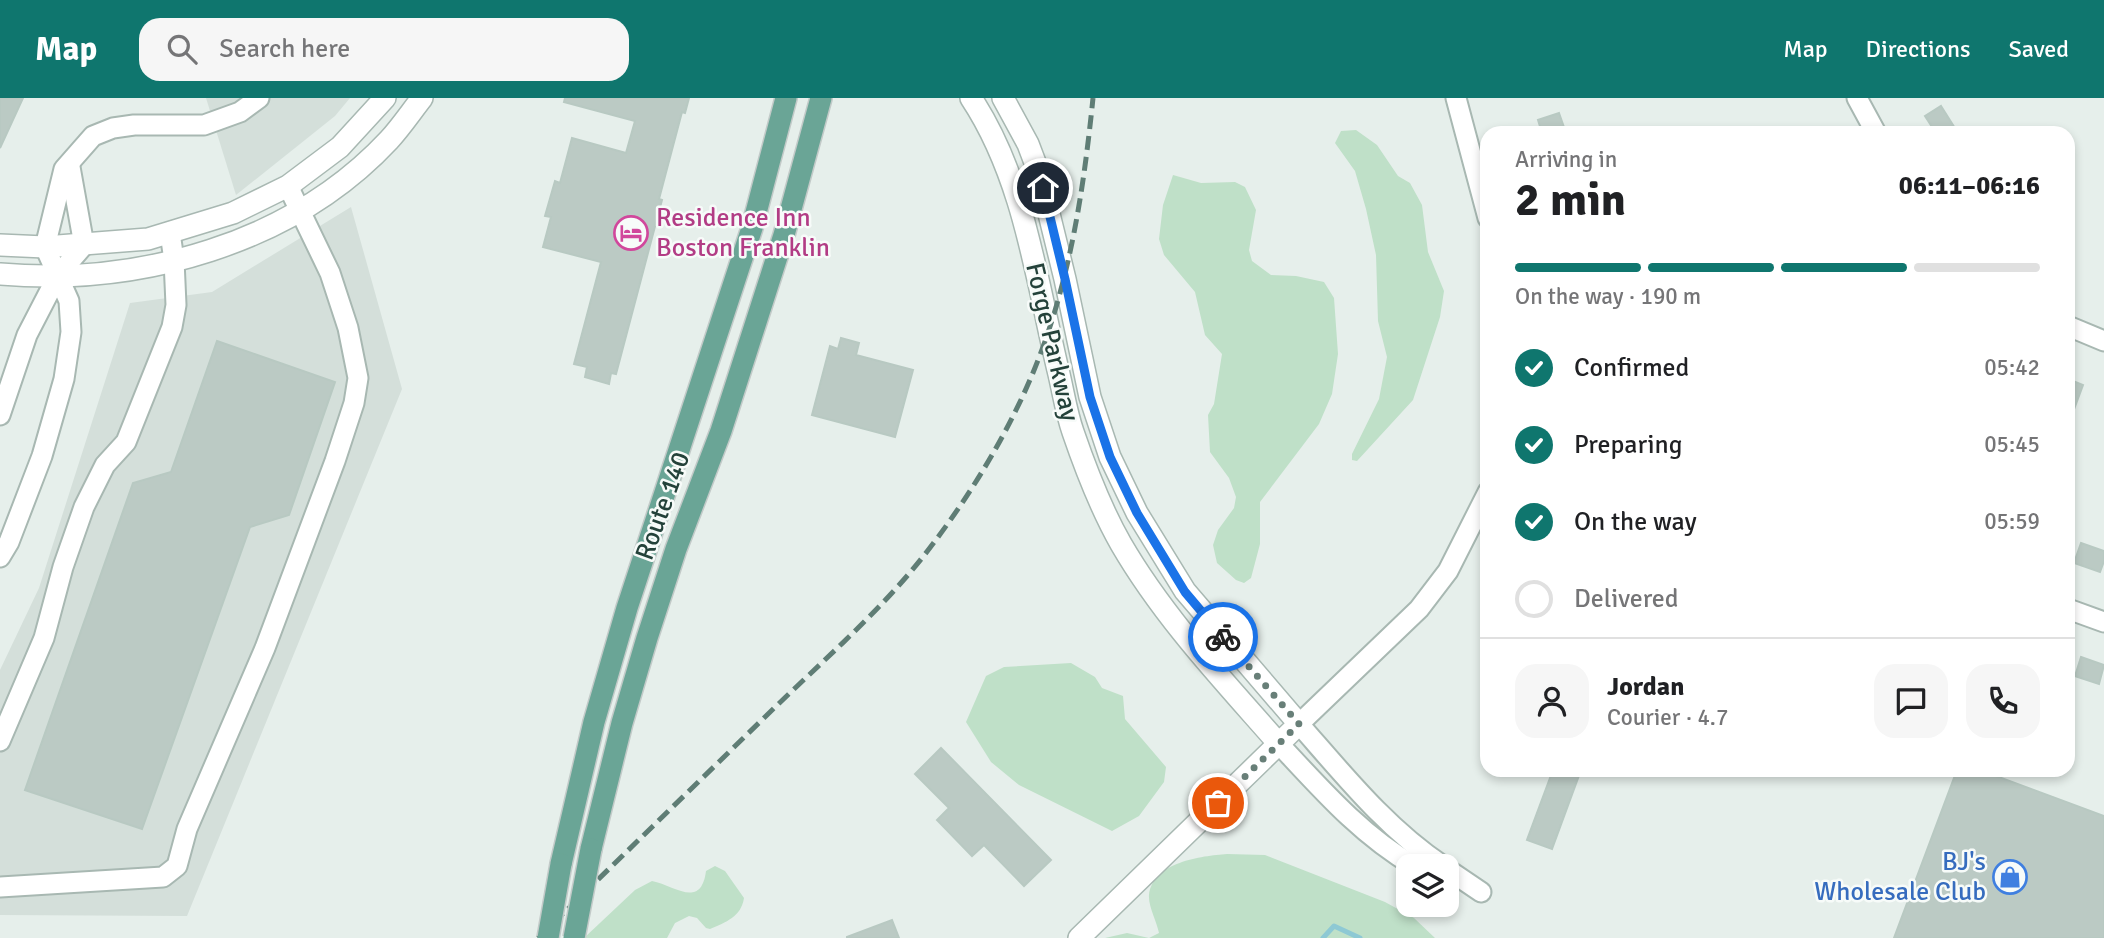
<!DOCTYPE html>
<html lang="en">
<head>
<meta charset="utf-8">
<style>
	body { margin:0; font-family:Signika,sans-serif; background:#f6f6f6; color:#202124; height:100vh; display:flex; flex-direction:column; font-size:26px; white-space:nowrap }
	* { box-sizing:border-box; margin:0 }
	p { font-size:23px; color:#757577 }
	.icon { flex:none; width:38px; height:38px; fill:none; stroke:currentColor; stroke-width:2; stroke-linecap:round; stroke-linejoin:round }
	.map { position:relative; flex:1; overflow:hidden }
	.side { position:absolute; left:1480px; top:28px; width:595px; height:651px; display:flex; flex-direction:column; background:#fff; border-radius:21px; box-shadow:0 4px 10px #0003 }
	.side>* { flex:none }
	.buttons { position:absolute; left:1396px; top:756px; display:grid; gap:14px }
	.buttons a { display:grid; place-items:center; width:63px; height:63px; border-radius:14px; background:#fff; box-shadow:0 4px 10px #0003; font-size:35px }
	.pin { position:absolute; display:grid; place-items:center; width:60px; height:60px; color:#fff; margin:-30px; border:4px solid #fff; border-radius:50%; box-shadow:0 2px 7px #0007 }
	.courier { position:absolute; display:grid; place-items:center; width:70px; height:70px; margin:-35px; border:5px solid #1a73e8; border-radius:50%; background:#fff; color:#222; box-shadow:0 2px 9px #0007 }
	.overview em { font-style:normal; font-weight:800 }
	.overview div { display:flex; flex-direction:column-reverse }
	.overview { display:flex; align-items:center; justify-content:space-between; height:119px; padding:0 35px }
	h1 { font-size:46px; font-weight:800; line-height:52px }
	.bar { display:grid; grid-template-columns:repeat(4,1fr); gap:10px 7px; align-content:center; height:84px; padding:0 35px }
	.bar i { height:9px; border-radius:5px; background:#e0e0e0 }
	.bar .current { background:#0f766e }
	.bar p { grid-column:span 4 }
	.line { display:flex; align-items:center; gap:18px; padding:0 35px; border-top:2px solid #e0e0e0 }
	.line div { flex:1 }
	.round { display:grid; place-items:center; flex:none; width:74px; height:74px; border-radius:21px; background:#f6f6f6 }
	ol { padding:0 35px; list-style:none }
	li { display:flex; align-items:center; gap:21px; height:77px }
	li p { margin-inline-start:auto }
	li .icon { padding:7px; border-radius:50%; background:#0f766e; color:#fff; stroke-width:4 }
	li:last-child { color:#757577 }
	li i { width:38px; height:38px; border:4px solid #e0e0e0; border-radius:50% }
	header { display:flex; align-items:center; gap:42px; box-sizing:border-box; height:98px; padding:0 35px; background:#0f766e; color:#fff }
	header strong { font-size:33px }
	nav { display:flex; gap:38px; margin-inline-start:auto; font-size:24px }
	.search { width:490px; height:63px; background:#f6f6f6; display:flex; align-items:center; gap:18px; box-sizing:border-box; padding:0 24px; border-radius:21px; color:#757577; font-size:26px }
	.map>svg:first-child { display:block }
</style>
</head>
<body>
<header>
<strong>Map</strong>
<div class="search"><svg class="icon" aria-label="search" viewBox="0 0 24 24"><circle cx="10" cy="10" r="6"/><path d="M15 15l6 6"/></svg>Search here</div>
<nav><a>Map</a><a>Directions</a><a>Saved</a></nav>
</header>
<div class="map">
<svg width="2104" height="840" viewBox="0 0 2104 840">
	<rect width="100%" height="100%" fill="#e6efeb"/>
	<g fill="#d4dfda">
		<path d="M 206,0 L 350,0 L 335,18 L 236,97 Z"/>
		<path d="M 351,109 L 402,291 L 187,818 L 0,817 L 0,572 L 39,490 L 130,205 L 212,194 Z"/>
	</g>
	<g fill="#bfe0c8">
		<path d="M 1356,32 L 1377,47 L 1398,78 L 1410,85 L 1422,107 L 1428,154 L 1444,193 L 1440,219 L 1413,302 L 1357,363 L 1352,362 L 1352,356 L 1379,301 L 1387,259 L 1378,223 L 1376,157 L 1366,111 L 1355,73 L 1335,45 L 1341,33 Z"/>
		<path d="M 1173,77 L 1201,85 L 1235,84 L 1245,89 L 1256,112 L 1249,152 L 1252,163 L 1271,177 L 1296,178 L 1324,184 L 1334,200 L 1338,256 L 1332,296 L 1319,326 L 1260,404 L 1260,446 L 1251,480 L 1244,485 L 1236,482 L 1217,465 L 1213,447 L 1218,432 L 1234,410 L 1236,399 L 1229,380 L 1210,354 L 1208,317 L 1214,306 L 1222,256 L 1205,237 L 1195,194 L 1164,157 L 1159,141 L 1163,107 Z"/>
		<path d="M 1071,565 L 1095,579 L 1102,590 L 1123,598 L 1125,621 L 1166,669 L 1164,684 L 1139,718 L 1112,733 L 1019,687 L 991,664 L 966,624 L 986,578 L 1004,569 Z"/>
		<path d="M 1227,756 L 1265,757 L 1385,804 L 1414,820 L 1435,840 L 1105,840 L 1127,835 L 1149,840 L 1159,835 C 1157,824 1148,808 1149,797 C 1153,764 1201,758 1227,756 Z"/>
		<path d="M 715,768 L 725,773 L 744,800 C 741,819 726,824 710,831 L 706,830 L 697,820 L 689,818 L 675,825 L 667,840 L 584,840 L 635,792 L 652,783 C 674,787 701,812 706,773 Z"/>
	</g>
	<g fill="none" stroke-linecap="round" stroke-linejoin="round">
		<path stroke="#8ec9d4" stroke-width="5" d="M 1323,840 L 1334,828 L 1360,840"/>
	</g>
	<g fill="#bbcac4" stroke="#b8c9c2" stroke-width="2">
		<path d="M 0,0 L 23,0 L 0,50 Z"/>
		<path d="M 565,0 L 689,0 L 685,15 L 682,14 L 659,101 L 662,102 L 616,276 L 611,275 L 609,286 L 585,279 L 587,269 L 574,266 L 601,164 L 543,149 L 551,119 L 545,118 L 555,83 L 560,85 L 572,40 L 626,55 L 635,23 L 564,4 Z"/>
		<path d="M 1941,8 L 1958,35 L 1936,35 L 1925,18 Z"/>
		<path d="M 1559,15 L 1566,35 L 1542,35 L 1538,22 Z"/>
		<path d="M 841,240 L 859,245 L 856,257 L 913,272 L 895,339 L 812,317 L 830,248 L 838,251 Z"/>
		<path d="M 217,243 L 335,284 L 289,417 L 250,429 L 142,731 L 25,692 L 133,385 L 171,374 Z"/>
		<path d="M 2068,281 L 2083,287 L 2070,322 L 2068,321 Z"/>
		<path d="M 2081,445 L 2104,453 L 2104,463 L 2100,474 L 2074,465 Z"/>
		<path d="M 2081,559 L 2104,567 L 2099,586 L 2075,578 Z"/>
		<path d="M 941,650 L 1051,762 L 1024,788 L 984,747 L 972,758 L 937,722 L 949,710 L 915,676 Z"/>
		<path d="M 1553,672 L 1581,672 L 1552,751 L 1527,742 Z"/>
		<path d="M 1957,672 L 1980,672 L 2104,718 L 2104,840 L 1894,840 Z"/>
		<path d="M 892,822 L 899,840 L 847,840 L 847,839 Z"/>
	</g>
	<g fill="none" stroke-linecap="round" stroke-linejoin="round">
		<g stroke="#a8b8b2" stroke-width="23">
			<g id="minor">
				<path d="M 1456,0 L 1488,120"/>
				<path d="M 1857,0 L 1876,35"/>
				<path d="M 2068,228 L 2104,243"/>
				<path d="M 0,317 L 27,237 L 58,177 L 84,147 L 70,69"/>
				<path d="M 0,459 L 9,444 L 42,358 L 64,281 L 71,234 L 69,203 L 45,149 L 64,71 L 93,38 L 113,30 L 134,27 L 204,27 L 240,14 L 259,0"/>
				<path d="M 2068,511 L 2104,524"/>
				<path d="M 0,643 L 44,540 L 63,469 L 84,409 L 105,367 L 126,344 L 172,229 L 176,207 L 174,162 L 170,135"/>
				<path d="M 1279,646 C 1322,692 1360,736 1414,768"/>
				<path d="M 1443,768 C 1387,731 1343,676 1299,626 L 1419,511 L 1448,473 L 1488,394"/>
				<path d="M 1447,771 L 1481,794"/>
				<path d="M 0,789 L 163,779 L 177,768 L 187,731 L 265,550 L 335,363 L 354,305 L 358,280 L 348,230 L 330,175 L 288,88"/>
			</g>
		</g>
		<g stroke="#a8b8b2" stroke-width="24">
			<g id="tertiary">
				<path d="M 971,0 C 1024,80 1036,180 1058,272 C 1063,292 1066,314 1073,334 C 1086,372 1101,411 1121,446 C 1164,520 1223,582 1279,646"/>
				<path d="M 1003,0 L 1028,46 L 1039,75 L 1065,181 L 1090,299 L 1110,359 L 1137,415 L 1185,493 L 1299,626 L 1079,840"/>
				<path d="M 0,147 L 45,149 L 148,141 L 233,115 L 288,88 L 340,49 L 385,0"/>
				<path d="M 0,176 C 139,188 292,146 389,42 C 401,29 411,14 422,0"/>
			</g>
		</g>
		<g stroke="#c2cac8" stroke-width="24">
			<g id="primary">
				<path d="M 591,751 L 622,625 L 647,540 L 676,451 L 721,333 L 784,137 L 821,0"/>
				<path d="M 561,766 L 594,624 L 627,510 L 752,130 L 786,0"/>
			</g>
		</g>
		<use href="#minor" stroke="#fff" stroke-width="19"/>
		<use href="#tertiary" stroke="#fff" stroke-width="21"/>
		<use href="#primary" stroke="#6aa596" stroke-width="21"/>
		<path stroke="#5f7d75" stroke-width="5" stroke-dasharray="14 7" stroke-linecap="butt" d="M 538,840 C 614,766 690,692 766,618 C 822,563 885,510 932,447 C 964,405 993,359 1016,312 C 1065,214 1082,108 1093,0"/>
		<g stroke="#c2cac8" stroke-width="24" stroke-linecap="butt">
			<g id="primary-bridge">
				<path d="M 548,840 L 561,766"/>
				<path d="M 574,840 L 591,751"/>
			</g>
		</g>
		<use href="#primary-bridge" stroke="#6aa596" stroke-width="21"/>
	</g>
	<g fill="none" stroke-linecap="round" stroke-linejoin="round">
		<path stroke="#687f78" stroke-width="7" stroke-dasharray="0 12.6" d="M 1218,705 L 1299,626 L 1223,539"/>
		<path stroke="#1a73e8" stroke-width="9" d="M 1043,90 L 1065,181 L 1090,299 L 1110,359 L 1137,415 L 1185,494 L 1223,539"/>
	</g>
	<defs>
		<g id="hotel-ring" transform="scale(1.75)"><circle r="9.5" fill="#f7fbf9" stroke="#d1479c" stroke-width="1.5"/><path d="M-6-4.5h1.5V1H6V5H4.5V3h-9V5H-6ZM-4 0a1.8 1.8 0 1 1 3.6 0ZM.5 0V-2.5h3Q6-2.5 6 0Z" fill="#d1479c"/></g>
		<g id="shop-ring" transform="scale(1.75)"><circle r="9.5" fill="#f7fbf9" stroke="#3f7fe0" stroke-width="1.5"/><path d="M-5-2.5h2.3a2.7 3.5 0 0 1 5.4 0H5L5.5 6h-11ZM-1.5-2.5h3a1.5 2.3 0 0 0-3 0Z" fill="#3f7fe0"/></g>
	</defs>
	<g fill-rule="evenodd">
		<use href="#hotel-ring" x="631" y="135"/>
		<use href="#shop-ring" x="2010" y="779"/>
	</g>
	<g text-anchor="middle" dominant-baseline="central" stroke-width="5" stroke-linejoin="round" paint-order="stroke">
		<g font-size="26" fill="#b23c85" stroke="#f7fbf9" text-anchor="start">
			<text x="656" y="120">Residence Inn<tspan x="656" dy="30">Boston Franklin</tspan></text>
		</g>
		<g font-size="26" fill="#24423a" stroke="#f7fbf9">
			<text transform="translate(1052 244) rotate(77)">Forge Parkway</text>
			<text transform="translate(663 408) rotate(-70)">Route 140</text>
		</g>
		<g font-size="26" fill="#366cbe" stroke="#f7fbf9" text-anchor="end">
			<text x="1986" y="764">BJ's<tspan x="1986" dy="30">Wholesale Club</tspan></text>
		</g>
	</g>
</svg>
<div class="buttons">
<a><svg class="icon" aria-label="layers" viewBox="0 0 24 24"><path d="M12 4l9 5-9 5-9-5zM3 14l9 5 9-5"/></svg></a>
</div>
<div class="pin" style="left:1218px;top:705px;background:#ea580c"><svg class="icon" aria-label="bag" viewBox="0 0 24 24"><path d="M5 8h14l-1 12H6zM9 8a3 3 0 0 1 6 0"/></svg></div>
<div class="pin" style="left:1043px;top:90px;background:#1f2937"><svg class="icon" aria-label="home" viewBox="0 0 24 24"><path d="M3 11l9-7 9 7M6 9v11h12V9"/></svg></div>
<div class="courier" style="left:1223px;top:539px"><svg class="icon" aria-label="bike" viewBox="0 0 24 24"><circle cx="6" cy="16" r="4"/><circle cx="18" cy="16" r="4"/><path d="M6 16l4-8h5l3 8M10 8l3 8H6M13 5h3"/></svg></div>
<section class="side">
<div class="overview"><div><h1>2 min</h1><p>Arriving in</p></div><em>06:11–06:16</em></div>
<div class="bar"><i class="current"></i><i class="current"></i><i class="current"></i><i></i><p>On the way · 190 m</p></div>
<ol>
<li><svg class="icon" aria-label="check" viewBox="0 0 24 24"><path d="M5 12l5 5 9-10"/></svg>Confirmed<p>05:42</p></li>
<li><svg class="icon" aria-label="check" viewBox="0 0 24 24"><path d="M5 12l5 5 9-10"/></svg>Preparing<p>05:45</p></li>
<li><svg class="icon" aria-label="check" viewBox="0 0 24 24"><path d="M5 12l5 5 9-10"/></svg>On the way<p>05:59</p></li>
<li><i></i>Delivered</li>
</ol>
<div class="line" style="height:126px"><a class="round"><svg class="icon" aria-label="person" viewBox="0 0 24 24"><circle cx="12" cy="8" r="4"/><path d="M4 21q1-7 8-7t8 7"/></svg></a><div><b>Jordan</b><p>Courier · 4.7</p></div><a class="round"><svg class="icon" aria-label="chat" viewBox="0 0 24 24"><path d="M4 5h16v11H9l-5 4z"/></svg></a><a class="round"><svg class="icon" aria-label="phone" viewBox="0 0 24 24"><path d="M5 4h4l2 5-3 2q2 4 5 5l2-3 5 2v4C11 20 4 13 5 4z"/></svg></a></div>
</section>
</div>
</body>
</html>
